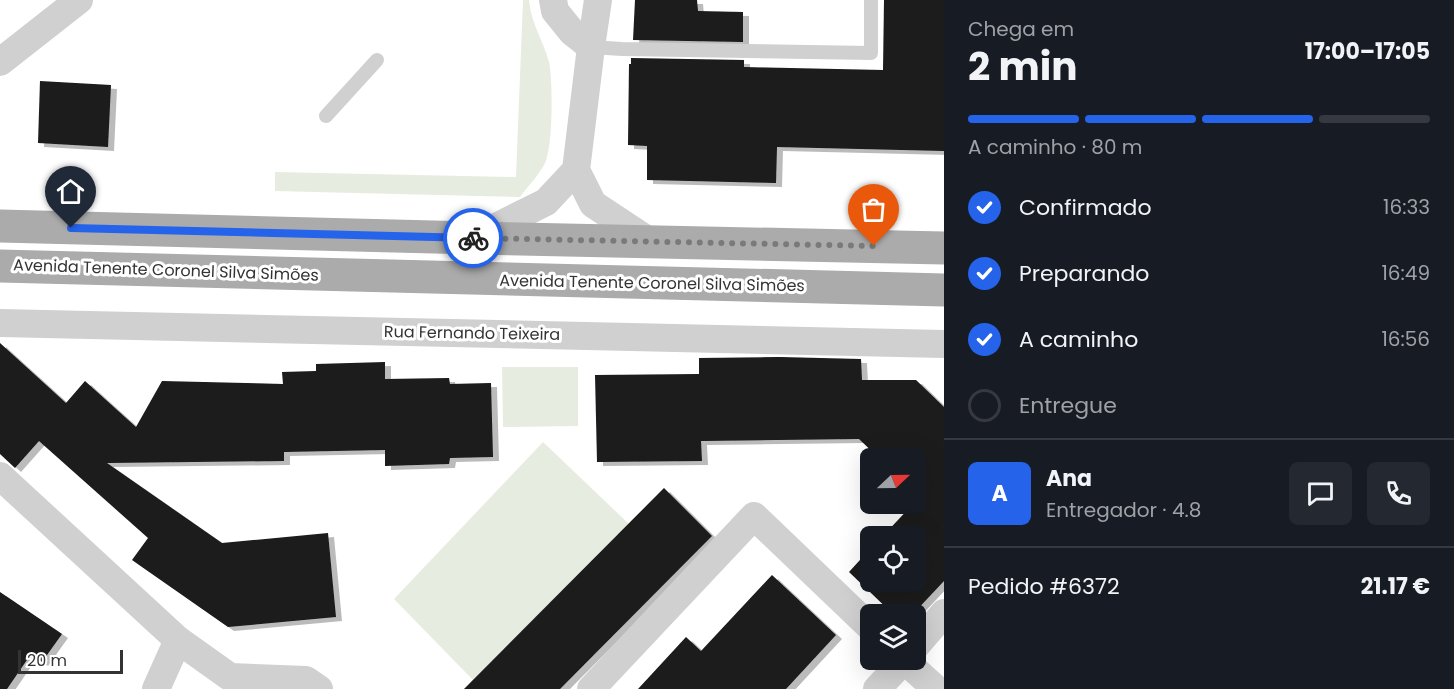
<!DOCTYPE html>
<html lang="pt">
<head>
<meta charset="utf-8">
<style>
	body { margin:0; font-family:Poppins,sans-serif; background:#242831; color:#f1f3f6; height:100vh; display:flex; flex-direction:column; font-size:22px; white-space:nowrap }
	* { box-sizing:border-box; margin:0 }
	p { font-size:20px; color:#9ea1a6 }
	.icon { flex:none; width:33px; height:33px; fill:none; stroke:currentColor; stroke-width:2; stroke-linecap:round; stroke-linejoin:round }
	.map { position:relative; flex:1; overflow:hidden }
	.side { display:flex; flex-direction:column; background:#171b24; width:510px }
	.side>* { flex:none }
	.needle { width:39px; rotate:68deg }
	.controls { position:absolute; left:860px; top:448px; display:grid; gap:12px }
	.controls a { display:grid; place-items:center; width:66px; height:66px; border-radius:9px; background:#171b24; box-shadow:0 6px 24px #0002; font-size:30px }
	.scale { position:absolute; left:18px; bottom:15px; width:105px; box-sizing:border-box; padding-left:6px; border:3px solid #333; border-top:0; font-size:16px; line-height:21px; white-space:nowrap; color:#333; -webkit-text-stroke:4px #fff; paint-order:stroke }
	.pin { position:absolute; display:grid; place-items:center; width:51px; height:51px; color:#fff; margin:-62px -26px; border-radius:50% 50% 50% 0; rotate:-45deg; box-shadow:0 0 6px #0007 }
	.pin .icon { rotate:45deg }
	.courier { position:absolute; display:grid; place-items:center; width:60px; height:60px; margin:-30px; border:4px solid #2563eb; border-radius:50%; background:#fff; color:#222; box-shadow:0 2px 8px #0007 }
	.head em { font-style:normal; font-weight:700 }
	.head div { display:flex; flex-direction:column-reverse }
	.head { display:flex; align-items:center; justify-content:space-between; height:102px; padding:0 24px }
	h1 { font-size:39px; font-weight:700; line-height:45px }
	.bar { display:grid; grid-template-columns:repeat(4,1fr); gap:9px 6px; align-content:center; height:72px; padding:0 24px }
	.bar i { height:8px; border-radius:4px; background:#363941 }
	.bar .on { background:#2563eb }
	.bar p { grid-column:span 4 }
	.line { display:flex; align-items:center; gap:15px; padding:0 24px; border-top:2px solid #363941 }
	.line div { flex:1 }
	.round { display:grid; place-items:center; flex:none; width:63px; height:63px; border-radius:9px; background:#242831 }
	ol { padding:0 24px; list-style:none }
	li { display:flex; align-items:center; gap:18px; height:66px }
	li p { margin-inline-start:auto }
	li .icon { padding:6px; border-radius:50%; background:#2563eb; color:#fff; stroke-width:4 }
	li:last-child { color:#9ea1a6 }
	li i { width:33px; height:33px; border:3px solid #363941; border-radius:50% }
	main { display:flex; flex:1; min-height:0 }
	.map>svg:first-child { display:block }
</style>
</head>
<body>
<main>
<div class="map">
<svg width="944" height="689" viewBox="0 0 944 689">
	<defs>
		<filter id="shadow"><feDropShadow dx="6" dy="4" stdDeviation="0" flood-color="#0004"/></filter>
	</defs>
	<rect width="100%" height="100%" fill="#fff"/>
	<g fill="#e6ecdf">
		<path d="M 523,0 L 529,0 C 531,24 543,40 549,62 C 553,80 553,147 545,163 C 539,175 528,186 520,197 L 275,191 L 275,172 L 516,177 Z"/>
		<path d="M 502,367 L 578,367 L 578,426 L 503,427 Z"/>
		<path d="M 543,442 L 629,524 L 473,680 L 394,599 Z"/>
	</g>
	<g fill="#1a1a1a" filter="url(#shadow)">
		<path d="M 635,0 L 697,0 L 698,11 L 743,12 L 743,42 L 633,40 Z"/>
		<path d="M 884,0 L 944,0 L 944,151 L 777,147 L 776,183 L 647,180 L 647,146 L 628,145 L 629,64 L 631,64 L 631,58 L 744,60 L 744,67 L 883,70 Z"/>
		<path d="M 40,81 L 111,85 L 108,147 L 38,143 Z"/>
		<path d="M 0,343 L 66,403 L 85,381 L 136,427 L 162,381 L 283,384 L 282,372 L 316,371 L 316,364 L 385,362 L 385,379 L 449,378 L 450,384 L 491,383 L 493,457 L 450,458 L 449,464 L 385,466 L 385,450 L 284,452 L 284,461 L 107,463 L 222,543 L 328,533 L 336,617 L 228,627 L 132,560 L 148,538 L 39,441 L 15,468 L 0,454 Z"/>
		<path d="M 780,357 L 861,359 L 862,380 L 916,380 L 944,407 L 944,581 L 912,615 L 894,615 L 849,572 L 870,549 L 870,582 L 915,582 L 915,537 L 882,537 L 913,504 L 915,504 L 915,459 L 880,459 L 859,439 L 701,441 L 702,461 L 597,462 L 595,375 L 699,374 L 699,358 Z"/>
		<path d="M 664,488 L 712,536 L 560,689 L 464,689 Z"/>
		<path d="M 772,575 L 836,635 L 786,689 L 638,689 L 686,637 L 701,651 Z"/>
		<path d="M 0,592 L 62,634 L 42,662 L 31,654 L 7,689 L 0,689 Z"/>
	</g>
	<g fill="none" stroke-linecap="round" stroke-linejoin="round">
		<g stroke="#d0d0d0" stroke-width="14">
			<path d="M 591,47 L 622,49 L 871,53 L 871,0"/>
			<path d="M 326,116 L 377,60"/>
		</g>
		<g stroke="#d0d0d0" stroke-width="28">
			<path d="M 553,0 L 555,11 L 572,32 L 591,47 L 576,170 L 593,204 L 649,241"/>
			<path d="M 591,47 L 598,0"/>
			<path d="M 0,62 L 79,0"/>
			<path d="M 474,238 L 546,202 L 576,170"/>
			<path d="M 0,323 L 944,344"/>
			<path d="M 0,476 L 178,640 L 230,677 L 306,680 L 319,689"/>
			<path d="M 915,647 L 944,613"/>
			<path d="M 904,660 L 936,689"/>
			<path d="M 156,689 L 178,640"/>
			<path d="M 591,689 L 754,516 L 870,627"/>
			<path d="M 877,689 L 904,660"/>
		</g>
		<g stroke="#ababab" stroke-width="33">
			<path d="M 0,226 L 474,238 L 944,248"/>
			<path d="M 0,266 L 944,290"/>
		</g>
	</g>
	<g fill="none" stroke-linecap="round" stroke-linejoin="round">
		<path stroke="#7a7a7a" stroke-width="6" stroke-dasharray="0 10.8" d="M 473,238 L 874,246"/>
		<path stroke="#2563eb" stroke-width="8" d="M 71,228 L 473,238"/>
	</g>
	<g text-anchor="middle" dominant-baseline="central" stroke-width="6" stroke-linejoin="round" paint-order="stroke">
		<g font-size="16" fill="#333" stroke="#fff">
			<text transform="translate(166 270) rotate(2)">Avenida Tenente Coronel Silva Simões</text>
			<text transform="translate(652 283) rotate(1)">Avenida Tenente Coronel Silva Simões</text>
			<text transform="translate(472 333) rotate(1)">Rua Fernando Teixeira</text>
		</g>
	</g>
</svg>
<div class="controls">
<a><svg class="needle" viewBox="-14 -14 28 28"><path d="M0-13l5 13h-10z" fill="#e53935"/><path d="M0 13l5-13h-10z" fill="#9ea1a6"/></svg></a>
<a><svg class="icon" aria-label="locate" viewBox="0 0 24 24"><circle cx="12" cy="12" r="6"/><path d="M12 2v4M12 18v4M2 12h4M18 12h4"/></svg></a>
<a><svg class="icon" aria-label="layers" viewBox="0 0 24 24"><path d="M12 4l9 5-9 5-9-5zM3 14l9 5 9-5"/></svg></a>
</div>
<div class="scale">20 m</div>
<div class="pin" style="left:874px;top:246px;background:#ea580c"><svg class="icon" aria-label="bag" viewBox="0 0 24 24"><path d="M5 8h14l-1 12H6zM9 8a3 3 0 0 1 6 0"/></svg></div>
<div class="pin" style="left:71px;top:228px;background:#1f2937"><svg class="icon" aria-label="home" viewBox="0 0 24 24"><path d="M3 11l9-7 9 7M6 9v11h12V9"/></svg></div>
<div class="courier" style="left:473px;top:238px"><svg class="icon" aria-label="bike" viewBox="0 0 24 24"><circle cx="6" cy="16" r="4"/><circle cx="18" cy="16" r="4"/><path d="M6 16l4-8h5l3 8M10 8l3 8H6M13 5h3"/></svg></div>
</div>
<section class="side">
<div class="head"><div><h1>2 min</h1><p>Chega em</p></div><em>17:00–17:05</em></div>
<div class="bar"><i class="on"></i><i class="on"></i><i class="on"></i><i></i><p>A caminho · 80 m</p></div>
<ol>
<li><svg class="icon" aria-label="check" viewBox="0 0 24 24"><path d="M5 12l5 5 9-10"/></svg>Confirmado<p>16:33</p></li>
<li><svg class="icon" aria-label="check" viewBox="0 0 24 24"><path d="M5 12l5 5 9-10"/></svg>Preparando<p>16:49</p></li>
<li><svg class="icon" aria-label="check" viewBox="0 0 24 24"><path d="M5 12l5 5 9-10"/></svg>A caminho<p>16:56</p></li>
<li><i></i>Entregue</li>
</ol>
<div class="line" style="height:108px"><b class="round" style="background:#2563eb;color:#fff">A</b><div><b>Ana</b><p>Entregador · 4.8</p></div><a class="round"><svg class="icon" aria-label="chat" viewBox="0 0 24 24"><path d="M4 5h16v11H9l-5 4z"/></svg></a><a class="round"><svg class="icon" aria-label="phone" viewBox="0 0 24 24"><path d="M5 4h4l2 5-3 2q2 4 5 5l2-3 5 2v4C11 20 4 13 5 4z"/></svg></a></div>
<div class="line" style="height:78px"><div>Pedido #6372</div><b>21.17 €</b></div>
</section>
</main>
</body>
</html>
